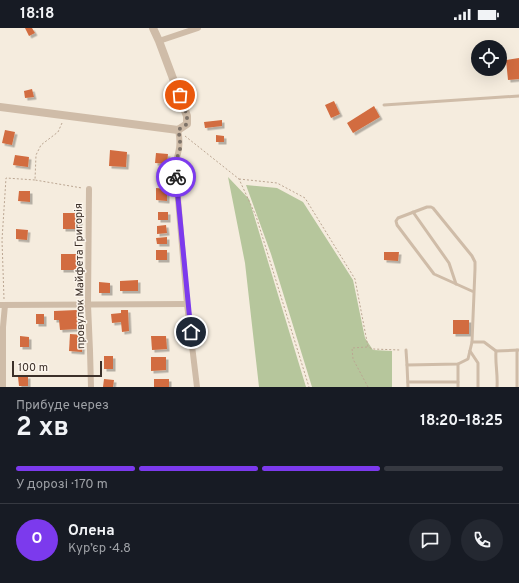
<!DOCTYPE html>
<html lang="uk">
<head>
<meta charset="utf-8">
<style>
	body { margin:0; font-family:Overpass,sans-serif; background:#242831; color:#f1f3f6; height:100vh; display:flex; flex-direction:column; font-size:15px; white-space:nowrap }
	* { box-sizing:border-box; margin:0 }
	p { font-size:13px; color:#9ea1a6 }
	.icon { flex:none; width:22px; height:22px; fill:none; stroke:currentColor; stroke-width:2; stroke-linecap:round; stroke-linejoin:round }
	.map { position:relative; height:359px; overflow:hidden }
	.details { display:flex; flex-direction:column; background:#171b24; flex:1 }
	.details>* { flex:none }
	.controls { position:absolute; left:471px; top:12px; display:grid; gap:8px }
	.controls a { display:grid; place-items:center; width:36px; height:36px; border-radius:50%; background:#171b24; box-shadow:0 4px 16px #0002; font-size:20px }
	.scale { position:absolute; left:12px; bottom:10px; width:90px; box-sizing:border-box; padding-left:4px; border:2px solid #3c3029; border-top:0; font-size:11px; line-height:14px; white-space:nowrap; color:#3c3029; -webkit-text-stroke:3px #fcf5ec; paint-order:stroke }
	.pin { position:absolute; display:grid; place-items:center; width:34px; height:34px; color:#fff; margin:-17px; border:2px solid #fff; border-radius:50%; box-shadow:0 1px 4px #0007 }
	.courier { position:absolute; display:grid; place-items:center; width:40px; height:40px; margin:-20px; border:3px solid #7c3aed; border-radius:50%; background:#fff; color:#222; box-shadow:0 1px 5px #0007 }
	.summary em { font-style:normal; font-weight:700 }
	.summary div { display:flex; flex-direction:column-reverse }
	.summary { display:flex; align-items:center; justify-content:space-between; height:68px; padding:0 16px }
	h1 { font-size:26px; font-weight:700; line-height:30px }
	.bar { display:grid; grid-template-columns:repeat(4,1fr); gap:6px 4px; align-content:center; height:48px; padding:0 16px }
	.bar i { height:5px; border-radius:3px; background:#363941 }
	.bar .on { background:#7c3aed }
	.bar p { grid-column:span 4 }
	.line { display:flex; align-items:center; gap:10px; padding:0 16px; border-top:1px solid #363941 }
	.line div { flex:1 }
	.round { display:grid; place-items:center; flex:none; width:42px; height:42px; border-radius:21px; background:#242831 }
	.status { display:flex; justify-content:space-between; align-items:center; height:28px; padding:0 20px; background:#171b24; direction:ltr }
	.status svg { height:11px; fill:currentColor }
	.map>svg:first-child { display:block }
</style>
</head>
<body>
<div class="status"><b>18:18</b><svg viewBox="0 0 49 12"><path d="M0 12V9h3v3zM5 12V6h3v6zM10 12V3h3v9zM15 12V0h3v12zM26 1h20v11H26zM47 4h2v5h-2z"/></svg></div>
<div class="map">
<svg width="519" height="359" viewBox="0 0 519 359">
	<defs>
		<filter id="shadow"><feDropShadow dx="2.5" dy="2.5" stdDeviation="0" flood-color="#0004"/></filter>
	</defs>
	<rect width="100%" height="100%" fill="#f5ecde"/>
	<g fill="#b6c69c">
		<path d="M 228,149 L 249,171 L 306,359 L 259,359 L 245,235 Z"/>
		<path d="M 246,157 L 277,160 L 303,174 L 353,252 L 365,310 L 373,322 L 392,323 L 392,359 L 312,359 L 271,226 Z"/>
	</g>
	<g fill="#d26c3f" filter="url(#shadow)">
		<path d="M 25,0 L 32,0 L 35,5 L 29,8 Z"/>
		<path d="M 519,30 L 519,51 L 508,52 L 506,32 Z"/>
		<path d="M 32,61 L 34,69 L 25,70 L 24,63 Z"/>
		<path d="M 334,73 L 340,86 L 331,90 L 325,77 Z"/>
		<path d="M 374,78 L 380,89 L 353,105 L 347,95 Z"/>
		<path d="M 222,92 L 222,98 L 205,100 L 204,94 Z"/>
		<path d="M 5,102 L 15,104 L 12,117 L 2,115 Z"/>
		<path d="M 216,107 L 224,108 L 224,114 L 216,114 Z"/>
		<path d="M 110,122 L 127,124 L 126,139 L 109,138 Z"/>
		<path d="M 156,125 L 168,126 L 167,136 L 155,135 Z"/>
		<path d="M 15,127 L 29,129 L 28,139 L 13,137 Z"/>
		<path d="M 156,160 L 167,161 L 167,173 L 156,172 Z"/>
		<path d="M 19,163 L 30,163 L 30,174 L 18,173 Z"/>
		<rect x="158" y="184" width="10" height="8"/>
		<rect x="63" y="185" width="17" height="16"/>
		<path d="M 166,197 L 167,205 L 157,206 L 157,198 Z"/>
		<path d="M 16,201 L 28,202 L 27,212 L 16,211 Z"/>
		<path d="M 167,209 L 167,216 L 157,216 L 156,210 Z"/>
		<rect x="156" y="222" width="11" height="10"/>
		<path d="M 384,224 L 399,224 L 398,233 L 384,232 Z"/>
		<rect x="61" y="226" width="17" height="16"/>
		<path d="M 138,252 L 138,263 L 120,263 L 120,253 Z"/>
		<path d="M 99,254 L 110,255 L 110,265 L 99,265 Z"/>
		<path d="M 77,282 L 78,301 L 60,302 L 59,292 L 54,292 L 54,283 Z"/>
		<path d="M 121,282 L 128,282 L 129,303 L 122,304 L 121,294 L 112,295 L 111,286 L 121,285 Z"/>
		<rect x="36" y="286" width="8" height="10"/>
		<rect x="453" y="292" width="16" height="14"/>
		<path d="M 70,306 L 83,307 L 82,324 L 69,323 Z"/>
		<path d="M 20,308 L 29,309 L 29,319 L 20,319 Z"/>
		<path d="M 151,308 L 166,308 L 167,321 L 152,322 Z"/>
		<rect x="104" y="328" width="9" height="13"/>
		<path d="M 151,329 L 166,329 L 166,342 L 151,343 Z"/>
		<path d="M 28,348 L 28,358 L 19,358 L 18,349 Z"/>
		<path d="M 104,351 L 114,352 L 113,359 L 103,359 Z"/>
		<rect x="154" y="351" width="15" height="8"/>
	</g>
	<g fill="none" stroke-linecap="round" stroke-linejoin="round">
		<g stroke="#bba692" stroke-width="1" stroke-dasharray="2 2" stroke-linecap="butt">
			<path d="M 62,95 L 58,104 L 41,117 L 36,127 L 35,152 L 82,160"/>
			<path d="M 185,108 L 239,151 L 256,188 L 309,359"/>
			<path d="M 239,151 L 277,155 L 305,170 L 355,251 L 368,319 L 373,321 L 400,322"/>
			<path d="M 4,271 L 2,212 L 6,150 L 35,152"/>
			<path d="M 367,319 L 352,320 L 353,331 L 368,359"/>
		</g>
		<g stroke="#cfbca8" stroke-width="3">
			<path d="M 384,77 L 519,68"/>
			<path d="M 413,184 L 449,235 L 456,256"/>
			<path d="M 472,314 L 475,241 L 475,234 L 472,228 L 433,180 L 431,179 L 427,179 L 398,190 L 396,193 L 397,197 L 434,246 L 474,264"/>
			<path d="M 406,322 L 407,337 L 458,336 L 468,331 L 472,314 L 484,314 L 496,323 L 519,322"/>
			<path d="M 517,322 L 517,359"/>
			<path d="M 470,323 L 478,335 L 478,359"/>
			<path d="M 496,323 C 495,336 498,346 497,359"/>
			<path d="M 458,336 L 458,359"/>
			<path d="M 407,337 L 408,359"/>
			<path d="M 408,354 L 458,354"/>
		</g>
		<g stroke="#cfbca8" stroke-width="6">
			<path d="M 159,13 L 198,0"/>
			<path d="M 178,102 C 181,115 179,124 175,136 L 187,276 L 197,359"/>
			<path d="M 89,161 L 88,277 L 90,323 L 91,359"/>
			<path d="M 0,277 L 187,276"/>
			<path d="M 3,359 L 3,299 L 5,277"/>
		</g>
		<path stroke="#cfbca8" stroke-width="8" d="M 0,79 L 178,102 L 187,96 L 187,88 L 159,13 L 153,0"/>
	</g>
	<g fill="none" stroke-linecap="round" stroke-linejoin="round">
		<path stroke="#7d7268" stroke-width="4" stroke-dasharray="0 7.2" d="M 176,149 L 175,136 L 180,121 L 180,110 L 178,102 L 187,96 L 187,88 L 180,67"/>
		<path stroke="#7c3aed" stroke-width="5" d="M 176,149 L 191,304"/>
	</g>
	<g text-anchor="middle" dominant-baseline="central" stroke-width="3" stroke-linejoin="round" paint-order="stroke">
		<g font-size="11" fill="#3c3029" stroke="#fcf5ec">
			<text transform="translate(80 248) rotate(-91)">провулок Майфета Григорія</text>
		</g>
	</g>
</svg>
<div class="controls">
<a><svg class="icon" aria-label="locate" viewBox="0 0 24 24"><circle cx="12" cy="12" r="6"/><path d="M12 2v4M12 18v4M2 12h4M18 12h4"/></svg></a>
</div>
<div class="scale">100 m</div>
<div class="pin" style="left:180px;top:67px;background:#ea580c"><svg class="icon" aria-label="bag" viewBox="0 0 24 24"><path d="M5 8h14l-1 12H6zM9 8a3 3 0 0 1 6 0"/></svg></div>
<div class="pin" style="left:191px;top:304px;background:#1f2937"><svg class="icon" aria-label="home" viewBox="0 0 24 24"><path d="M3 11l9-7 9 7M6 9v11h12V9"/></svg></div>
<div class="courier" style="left:176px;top:149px"><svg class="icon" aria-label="bike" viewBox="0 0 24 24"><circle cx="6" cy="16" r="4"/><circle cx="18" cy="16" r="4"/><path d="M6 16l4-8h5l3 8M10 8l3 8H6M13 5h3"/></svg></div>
</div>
<section class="details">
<div class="summary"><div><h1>2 хв</h1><p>Прибуде через</p></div><em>18:20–18:25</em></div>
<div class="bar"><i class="on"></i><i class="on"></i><i class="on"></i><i></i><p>У дорозі · 170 m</p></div>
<div class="line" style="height:72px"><b class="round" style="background:#7c3aed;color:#fff">О</b><div><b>Олена</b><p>Кур’єр · 4.8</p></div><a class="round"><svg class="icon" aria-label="chat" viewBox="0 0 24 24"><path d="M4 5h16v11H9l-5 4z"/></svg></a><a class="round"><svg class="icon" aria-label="phone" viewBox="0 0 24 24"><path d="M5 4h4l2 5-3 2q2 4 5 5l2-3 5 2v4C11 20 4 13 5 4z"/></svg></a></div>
</section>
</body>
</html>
